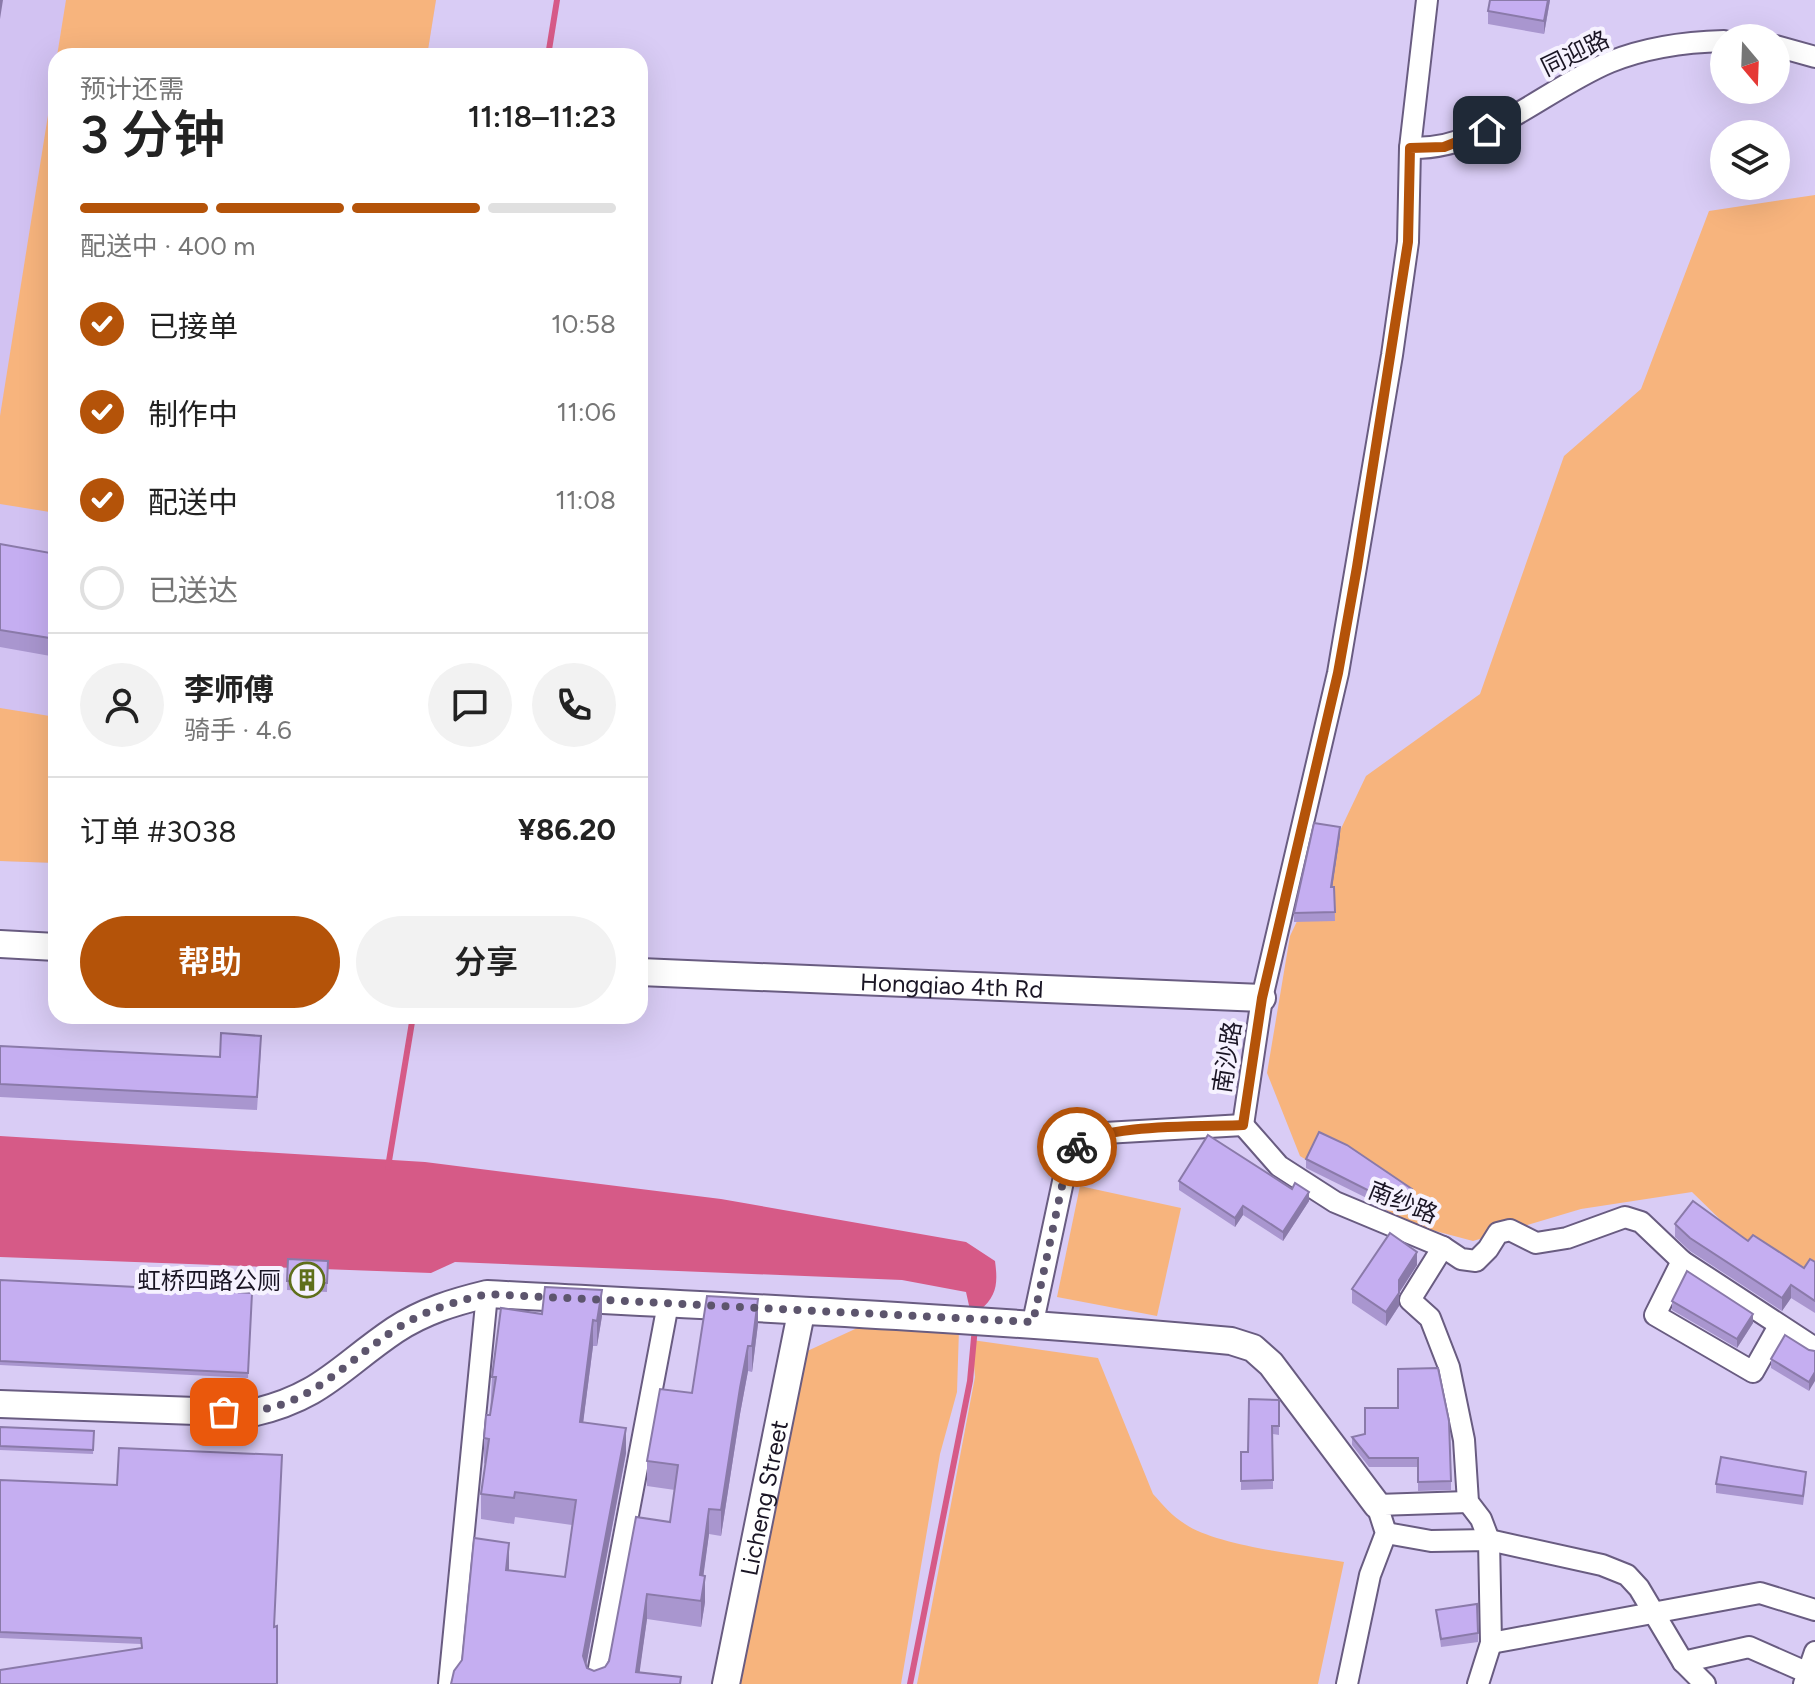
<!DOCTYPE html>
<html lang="zh">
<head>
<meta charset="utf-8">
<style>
	body { margin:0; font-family:Figtree,"Noto Sans SC",sans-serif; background:#f2f2f2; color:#222; height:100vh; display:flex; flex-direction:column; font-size:30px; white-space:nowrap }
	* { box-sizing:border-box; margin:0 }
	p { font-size:26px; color:#767676 }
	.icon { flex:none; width:44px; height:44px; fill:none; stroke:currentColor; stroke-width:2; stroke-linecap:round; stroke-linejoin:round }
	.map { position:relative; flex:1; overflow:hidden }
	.side { position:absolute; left:48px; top:48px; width:600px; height:976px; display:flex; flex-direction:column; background:#fff; border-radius:24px; box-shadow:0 8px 32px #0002 }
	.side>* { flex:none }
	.needle { width:52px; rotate:161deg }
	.controls { position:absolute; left:1710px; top:24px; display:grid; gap:16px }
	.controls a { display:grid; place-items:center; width:80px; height:80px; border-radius:50%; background:#fff; box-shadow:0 8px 32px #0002; font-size:40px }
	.pin { position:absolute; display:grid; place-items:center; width:68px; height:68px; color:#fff; margin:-34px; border-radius:16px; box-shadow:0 4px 12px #0006 }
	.courier { position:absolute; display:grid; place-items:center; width:80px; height:80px; margin:-40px; border:6px solid #b45309; border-radius:50%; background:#fff; color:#222; box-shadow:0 2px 10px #0007 }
	.head em { font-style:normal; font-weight:600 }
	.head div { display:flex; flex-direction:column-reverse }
	.head { display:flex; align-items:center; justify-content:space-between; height:136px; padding:0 32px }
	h1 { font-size:52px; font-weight:600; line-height:60px }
	.bar { display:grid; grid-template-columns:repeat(4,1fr); gap:12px 8px; align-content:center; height:96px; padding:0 32px }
	.bar i { height:10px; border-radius:6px; background:#e0e0e0 }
	.bar .active { background:#b45309 }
	.bar p { grid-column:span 4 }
	.line { display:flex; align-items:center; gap:20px; padding:0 32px; border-top:2px solid #e0e0e0 }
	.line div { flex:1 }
	.round { display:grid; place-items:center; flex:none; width:84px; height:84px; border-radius:42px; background:#f2f2f2 }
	ol { padding:0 32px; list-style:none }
	li { display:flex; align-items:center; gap:24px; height:88px }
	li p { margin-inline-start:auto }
	li .icon { padding:8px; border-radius:50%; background:#b45309; color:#fff; stroke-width:4 }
	li:last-child { color:#767676 }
	li i { width:44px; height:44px; border:4px solid #e0e0e0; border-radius:50% }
	.primary-button { display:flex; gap:16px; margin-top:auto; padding:16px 32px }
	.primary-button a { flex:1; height:92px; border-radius:48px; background:#b45309; color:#fff; font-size:32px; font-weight:600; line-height:92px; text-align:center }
	.primary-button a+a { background:#f2f2f2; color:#222 }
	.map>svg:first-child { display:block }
</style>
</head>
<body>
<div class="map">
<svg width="1815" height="1684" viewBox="0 0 1815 1684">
	<rect width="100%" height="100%" fill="#d9ccf5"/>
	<path fill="#d2c2f2" d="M 0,0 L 436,0 L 427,56 L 56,56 L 56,863 L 0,861 Z"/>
	<g fill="#f7b47d">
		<path d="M 66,0 L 436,0 L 427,56 L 57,56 Z"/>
		<path d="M 56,65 L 56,513 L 0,504 L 0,416 Z"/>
		<path d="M 1815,195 L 1815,1312 L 1692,1192 L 1581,1209 L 1473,1241 L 1409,1224 L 1300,1156 L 1267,1073 L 1290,936 L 1366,776 L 1480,694 L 1564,456 L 1641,389 L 1709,211 Z"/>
		<path d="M 0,708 L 56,717 L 56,863 L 0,861 Z"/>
		<path d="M 1080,1186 L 1181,1208 L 1157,1316 L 1057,1297 Z"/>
		<path d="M 866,1324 L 959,1329 L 957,1392 L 940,1454 L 901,1684 L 741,1684 L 803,1353 Z"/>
		<path d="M 972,1340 L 1098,1358 L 1153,1494 C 1163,1505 1172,1516 1185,1524 C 1217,1546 1304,1555 1344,1562 L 1318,1684 L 917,1684 L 975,1377 Z"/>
	</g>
	<path fill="#d65a87" d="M 0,1136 L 425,1162 L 721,1199 L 966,1242 L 995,1261 C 998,1283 997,1296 980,1310 L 970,1310 L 966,1292 L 902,1280 L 455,1262 L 431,1273 L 0,1257 Z"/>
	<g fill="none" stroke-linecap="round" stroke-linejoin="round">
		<g stroke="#d65a87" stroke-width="6">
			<path d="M 548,56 L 557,0"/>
			<path d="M 388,1167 L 413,1016"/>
			<path d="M 910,1684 L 970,1381 L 975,1327"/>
		</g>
		<g stroke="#695c81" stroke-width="24">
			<g id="minor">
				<path d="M 1776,46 L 1815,57"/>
				<path d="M 1410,148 C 1486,150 1543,90 1610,62 C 1647,47 1684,42 1724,41"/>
				<path d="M 1243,1125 L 1262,998 L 1338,673 L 1392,355 L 1408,242 L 1410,148 L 1427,0"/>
				<path d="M 1243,1125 L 1279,1166 L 1335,1202 L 1443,1247 L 1461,1259 L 1476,1261 L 1488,1249 L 1498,1233 L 1510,1230 L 1536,1243 L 1567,1238 L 1625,1217 L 1641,1222 L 1682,1261 L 1815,1348"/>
				<path d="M 1443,1247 L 1410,1300 L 1430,1318 L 1449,1367 L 1464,1440 L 1468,1502 L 1481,1519 L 1489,1540 L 1491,1643 L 1478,1684"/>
				<path d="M 1682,1261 L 1655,1315 L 1753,1372 L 1779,1326"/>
				<path d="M 1033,1322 L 1068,1158 L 1081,1141 L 1105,1133 L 1243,1125"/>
				<path d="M 1386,1533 L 1431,1541 L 1489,1540 L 1602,1565 L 1627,1575 L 1639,1588 L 1683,1662 L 1705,1684"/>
				<path d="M 1491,1643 L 1760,1593 L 1815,1610"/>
				<path d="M 1683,1662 L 1749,1647 L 1815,1676"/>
				<path d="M 449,1684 L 487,1294"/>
				<path d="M 596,1684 L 668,1304"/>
				<path d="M 1347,1684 L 1370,1575 L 1386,1533 L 1377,1505 L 1468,1502"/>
				<path d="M 1804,1684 L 1815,1652"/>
			</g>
		</g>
		<g stroke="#695c81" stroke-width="30">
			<g id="tertiary">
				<path d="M 0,944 L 56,947"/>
				<path id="s1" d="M 640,972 L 1262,998"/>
				<path d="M 0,1404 L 252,1413 C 322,1397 340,1367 395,1330 C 424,1311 454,1302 487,1294 C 735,1307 983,1318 1231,1341 L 1253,1348 L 1271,1364 L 1377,1505"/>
				<path id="s2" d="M 726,1684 L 801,1313"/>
			</g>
		</g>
		<use href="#minor" stroke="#fff" stroke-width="20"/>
		<use href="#tertiary" stroke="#fff" stroke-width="26"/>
	</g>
	<g fill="#a996cf">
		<path d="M 1490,0 L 1550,0 L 1544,34 L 1488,24 L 1488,11 Z"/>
		<path d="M 0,544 L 56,554 L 56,657 L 0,647 Z"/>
		<path d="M 1340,835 L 1332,887 L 1334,887 L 1335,921 L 1294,922 L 1294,910 Z"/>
		<path d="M 0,1046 L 220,1057 L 261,1049 L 257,1110 L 0,1097 Z"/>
		<path d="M 1306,1159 L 1412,1198 L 1401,1215 L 1306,1168 Z"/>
		<path d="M 1179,1181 L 1309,1201 L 1283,1241 L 1243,1215 L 1235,1227 L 1179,1190 Z"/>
		<path d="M 1675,1224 L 1748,1241 L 1804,1268 L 1815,1262 L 1815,1313 L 1791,1298 L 1782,1311 L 1690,1251 L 1675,1237 Z"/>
		<path d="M 288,1259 L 328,1261 L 327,1292 L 287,1290 Z"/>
		<path d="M 1417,1265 L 1399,1293 L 1399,1306 L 1386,1326 L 1352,1303 L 1352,1289 Z"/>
		<path d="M 0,1280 L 252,1293 L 248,1378 L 0,1365 Z"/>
		<path d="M 1672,1301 L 1753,1323 L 1737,1348 L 1672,1310 Z"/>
		<path d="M 542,1314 L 602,1316 L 597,1346 L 593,1346 L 583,1422 L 626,1453 L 586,1665 L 587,1668 L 594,1671 L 605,1667 L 670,1522 L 675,1490 L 647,1486 L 647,1461 L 692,1393 L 758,1324 L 752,1372 L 748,1371 L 740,1414 L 721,1536 L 709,1534 L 703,1576 L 705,1602 L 701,1627 L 647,1619 L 639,1672 L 681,1684 L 462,1660 L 509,1570 L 565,1577 L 572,1525 L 515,1517 L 514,1524 L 481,1519 L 481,1494 L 485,1464 L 484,1463 L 484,1438 L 490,1415 L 492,1377 Z"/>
		<path d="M 1809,1350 L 1815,1351 L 1809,1391 L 1771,1368 L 1771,1359 Z"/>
		<path d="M 1279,1400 L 1279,1435 L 1273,1434 L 1273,1489 L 1241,1490 L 1241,1452 L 1248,1452 Z"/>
		<path d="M 1365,1408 L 1451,1481 L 1451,1490 L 1418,1491 L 1418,1467 L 1369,1467 L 1352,1445 L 1352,1437 L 1365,1434 Z"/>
		<path d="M 0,1427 L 94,1431 L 93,1454 L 0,1450 Z"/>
		<path d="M 282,1455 L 142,1648 L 141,1644 L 0,1638 L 0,1480 L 117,1485 Z"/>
		<path d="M 1806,1481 L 1803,1505 L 1716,1493 L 1716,1484 Z"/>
		<path d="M 1436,1610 L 1478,1633 L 1478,1642 L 1441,1647 Z"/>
	</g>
	<g fill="#8a7aa9">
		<path d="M 0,0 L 3,0 L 0,19 Z"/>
		<path d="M 1548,0 L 1550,0 L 1544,34 L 1544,21 Z"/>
		<path d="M 1340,827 L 1340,835 L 1331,896 L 1331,887 Z"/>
		<path d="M 1412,1189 L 1412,1198 L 1401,1215 L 1401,1207 Z"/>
		<path d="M 1309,1192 L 1309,1201 L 1283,1241 L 1283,1232 Z"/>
		<path d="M 1243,1206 L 1243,1215 L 1235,1227 L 1235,1218 Z"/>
		<path d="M 1417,1252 L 1417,1265 L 1399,1293 L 1399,1280 Z"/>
		<path d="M 1791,1285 L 1791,1298 L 1782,1311 L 1782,1298 Z"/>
		<path d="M 602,1290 L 602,1316 L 597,1346 L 597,1321 Z"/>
		<path d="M 1399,1293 L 1399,1306 L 1386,1326 L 1386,1312 Z"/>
		<path d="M 758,1299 L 758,1324 L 752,1372 L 752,1346 Z"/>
		<path d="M 1753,1314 L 1753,1323 L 1737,1348 L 1737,1339 Z"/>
		<path d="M 593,1320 L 593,1346 L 580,1447 L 580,1422 Z"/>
		<path d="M 748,1346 L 748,1371 L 740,1414 L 721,1536 L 721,1510 L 740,1388 Z"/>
		<path d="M 1815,1372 L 1815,1381 L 1809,1391 L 1809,1382 Z"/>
		<path d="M 626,1428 L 626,1453 L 583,1682 L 583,1656 Z"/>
		<path d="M 709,1509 L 709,1534 L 700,1601 L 700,1575 Z"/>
		<path d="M 509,1543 L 509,1569 L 506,1595 L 506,1570 Z"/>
		<path d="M 705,1576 L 705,1602 L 701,1627 L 701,1601 Z"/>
		<path d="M 647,1594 L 647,1619 L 638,1684 L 636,1672 Z"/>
	</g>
	<g fill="#c5aef1" stroke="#8a7aa9" stroke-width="2">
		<path d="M 1490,0 L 1548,0 L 1544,21 L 1488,11 Z"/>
		<path d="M 0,544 L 56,554 L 56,639 L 0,630 Z"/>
		<path d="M 1314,823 L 1340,827 L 1331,887 L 1334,887 L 1335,912 L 1294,913 Z"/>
		<path d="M 221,1033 L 261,1036 L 257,1097 L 0,1084 L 0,1046 L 220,1057 Z"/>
		<path d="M 1319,1132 L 1347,1145 L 1412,1189 L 1401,1207 L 1306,1159 Z"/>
		<path d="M 1208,1135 L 1292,1189 L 1295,1183 L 1309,1192 L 1283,1232 L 1243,1206 L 1235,1218 L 1179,1181 Z"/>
		<path d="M 1693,1201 L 1748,1241 L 1753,1235 L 1804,1268 L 1810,1259 L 1815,1262 L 1815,1301 L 1791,1285 L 1782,1298 L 1690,1238 L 1675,1224 Z"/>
		<path d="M 1390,1233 L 1417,1252 L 1399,1280 L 1399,1293 L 1386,1312 L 1352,1289 Z"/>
		<path d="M 288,1259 L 328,1261 L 327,1283 L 287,1281 Z"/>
		<path d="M 1687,1271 L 1753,1314 L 1737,1339 L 1672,1301 Z"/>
		<path d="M 0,1280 L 252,1293 L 248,1373 L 0,1361 Z"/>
		<path d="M 545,1287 L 602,1290 L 597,1321 L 593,1320 L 580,1422 L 626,1428 L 583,1656 L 587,1668 L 594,1671 L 605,1667 L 609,1661 L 636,1517 L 670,1522 L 678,1465 L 647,1461 L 660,1389 L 692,1393 L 707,1296 L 758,1299 L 752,1346 L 748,1346 L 740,1388 L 721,1510 L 709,1509 L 700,1575 L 705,1576 L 701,1601 L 647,1594 L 636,1672 L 681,1677 L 680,1684 L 451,1684 L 454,1671 L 462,1660 L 474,1538 L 509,1543 L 506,1570 L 565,1577 L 576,1500 L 515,1492 L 514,1498 L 481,1494 L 489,1439 L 484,1438 L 486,1415 L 490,1415 L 496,1377 L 492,1377 L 501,1308 L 542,1314 Z"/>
		<path d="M 1785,1335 L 1809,1350 L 1815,1351 L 1815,1372 L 1809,1382 L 1771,1359 Z"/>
		<path d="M 1438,1368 L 1449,1421 L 1451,1481 L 1418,1482 L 1418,1458 L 1369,1458 L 1352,1437 L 1365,1434 L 1365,1408 L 1398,1408 L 1398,1369 Z"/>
		<path d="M 1249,1399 L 1279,1400 L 1279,1426 L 1272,1426 L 1273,1480 L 1241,1481 L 1241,1452 L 1248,1452 Z"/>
		<path d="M 0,1427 L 94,1431 L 93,1450 L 0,1446 Z"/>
		<path d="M 119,1448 L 282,1455 L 274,1627 L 277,1626 L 277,1684 L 0,1684 L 0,1670 L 142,1648 L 141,1638 L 0,1632 L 0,1480 L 117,1485 Z"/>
		<path d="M 1721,1457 L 1806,1472 L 1803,1496 L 1716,1484 Z"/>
		<path d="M 1477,1604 L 1478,1633 L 1441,1639 L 1436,1610 Z"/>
	</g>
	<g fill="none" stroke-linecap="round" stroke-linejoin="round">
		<path stroke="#5d556d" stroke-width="8" stroke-dasharray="0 14.4" d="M 224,1412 C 305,1415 334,1370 396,1329 C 425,1310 455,1302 487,1294 L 1033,1322 L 1068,1158 L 1077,1147"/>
		<path stroke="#b45309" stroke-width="10" d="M 1077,1147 C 1096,1123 1209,1127 1243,1125 L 1262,998 L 1338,673 L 1357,567 L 1408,242 L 1410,148 L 1444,147 L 1487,130"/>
	</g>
	<defs>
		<g id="building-ring" transform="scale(1.8)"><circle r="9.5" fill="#f6f2ff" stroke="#5f6f1b" stroke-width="1.5"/><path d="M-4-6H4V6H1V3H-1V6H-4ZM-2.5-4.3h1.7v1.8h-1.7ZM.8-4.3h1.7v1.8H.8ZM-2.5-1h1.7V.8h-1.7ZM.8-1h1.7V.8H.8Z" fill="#5f6f1b"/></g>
	</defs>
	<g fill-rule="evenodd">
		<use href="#building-ring" x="307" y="1280"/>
	</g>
	<g text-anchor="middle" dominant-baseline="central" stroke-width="8" stroke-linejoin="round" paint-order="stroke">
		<g font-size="24" fill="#1a1524" stroke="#f6f2ff">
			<text transform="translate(1575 53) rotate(-26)">同迎路</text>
			<text stroke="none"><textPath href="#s1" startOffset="312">Hongqiao 4th Rd</textPath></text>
			<text transform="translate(1227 1057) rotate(-81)">南沙路</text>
			<text transform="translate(1403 1202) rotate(22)">南纱路</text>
			<text stroke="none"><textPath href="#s2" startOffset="190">Licheng Street</textPath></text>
		</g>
		<g font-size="24" fill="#1a1524" stroke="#f6f2ff" text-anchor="end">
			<text x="281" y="1280">虹桥四路公厕</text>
		</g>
	</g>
</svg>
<div class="controls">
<a><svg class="needle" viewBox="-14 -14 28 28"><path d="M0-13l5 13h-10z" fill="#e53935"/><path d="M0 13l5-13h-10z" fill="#767676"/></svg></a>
<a><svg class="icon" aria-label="layers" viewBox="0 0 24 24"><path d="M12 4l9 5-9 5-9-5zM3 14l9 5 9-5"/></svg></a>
</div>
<div class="pin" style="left:224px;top:1412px;background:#ea580c"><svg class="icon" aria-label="bag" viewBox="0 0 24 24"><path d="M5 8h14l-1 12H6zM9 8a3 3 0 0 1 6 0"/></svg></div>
<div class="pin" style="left:1487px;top:130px;background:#1f2937"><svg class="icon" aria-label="home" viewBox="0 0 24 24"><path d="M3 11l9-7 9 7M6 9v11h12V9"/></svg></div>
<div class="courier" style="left:1077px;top:1147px"><svg class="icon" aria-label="bike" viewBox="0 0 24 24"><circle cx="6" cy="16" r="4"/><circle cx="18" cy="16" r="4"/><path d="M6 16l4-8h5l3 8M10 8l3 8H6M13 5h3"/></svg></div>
<section class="side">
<div class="head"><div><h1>3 分钟</h1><p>预计还需</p></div><em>11:18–11:23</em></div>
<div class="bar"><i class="active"></i><i class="active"></i><i class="active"></i><i></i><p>配送中 · 400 m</p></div>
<ol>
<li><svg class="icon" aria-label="check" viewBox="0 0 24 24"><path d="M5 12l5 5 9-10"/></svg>已接单<p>10:58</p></li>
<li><svg class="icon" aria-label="check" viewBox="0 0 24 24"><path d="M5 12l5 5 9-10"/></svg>制作中<p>11:06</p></li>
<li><svg class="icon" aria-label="check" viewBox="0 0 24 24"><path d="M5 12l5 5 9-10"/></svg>配送中<p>11:08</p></li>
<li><i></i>已送达</li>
</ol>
<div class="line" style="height:144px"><a class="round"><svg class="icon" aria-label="person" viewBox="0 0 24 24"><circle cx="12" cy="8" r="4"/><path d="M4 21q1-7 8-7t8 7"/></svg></a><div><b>李师傅</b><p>骑手 · 4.6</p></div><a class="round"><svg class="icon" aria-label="chat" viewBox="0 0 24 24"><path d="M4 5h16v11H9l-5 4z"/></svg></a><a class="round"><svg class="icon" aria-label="phone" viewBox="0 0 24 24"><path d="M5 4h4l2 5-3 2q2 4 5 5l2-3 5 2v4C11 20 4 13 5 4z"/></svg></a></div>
<div class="line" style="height:104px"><div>订单 #3038</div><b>¥86.20</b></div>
<div class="primary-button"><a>帮助</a><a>分享</a></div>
</section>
</div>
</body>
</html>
